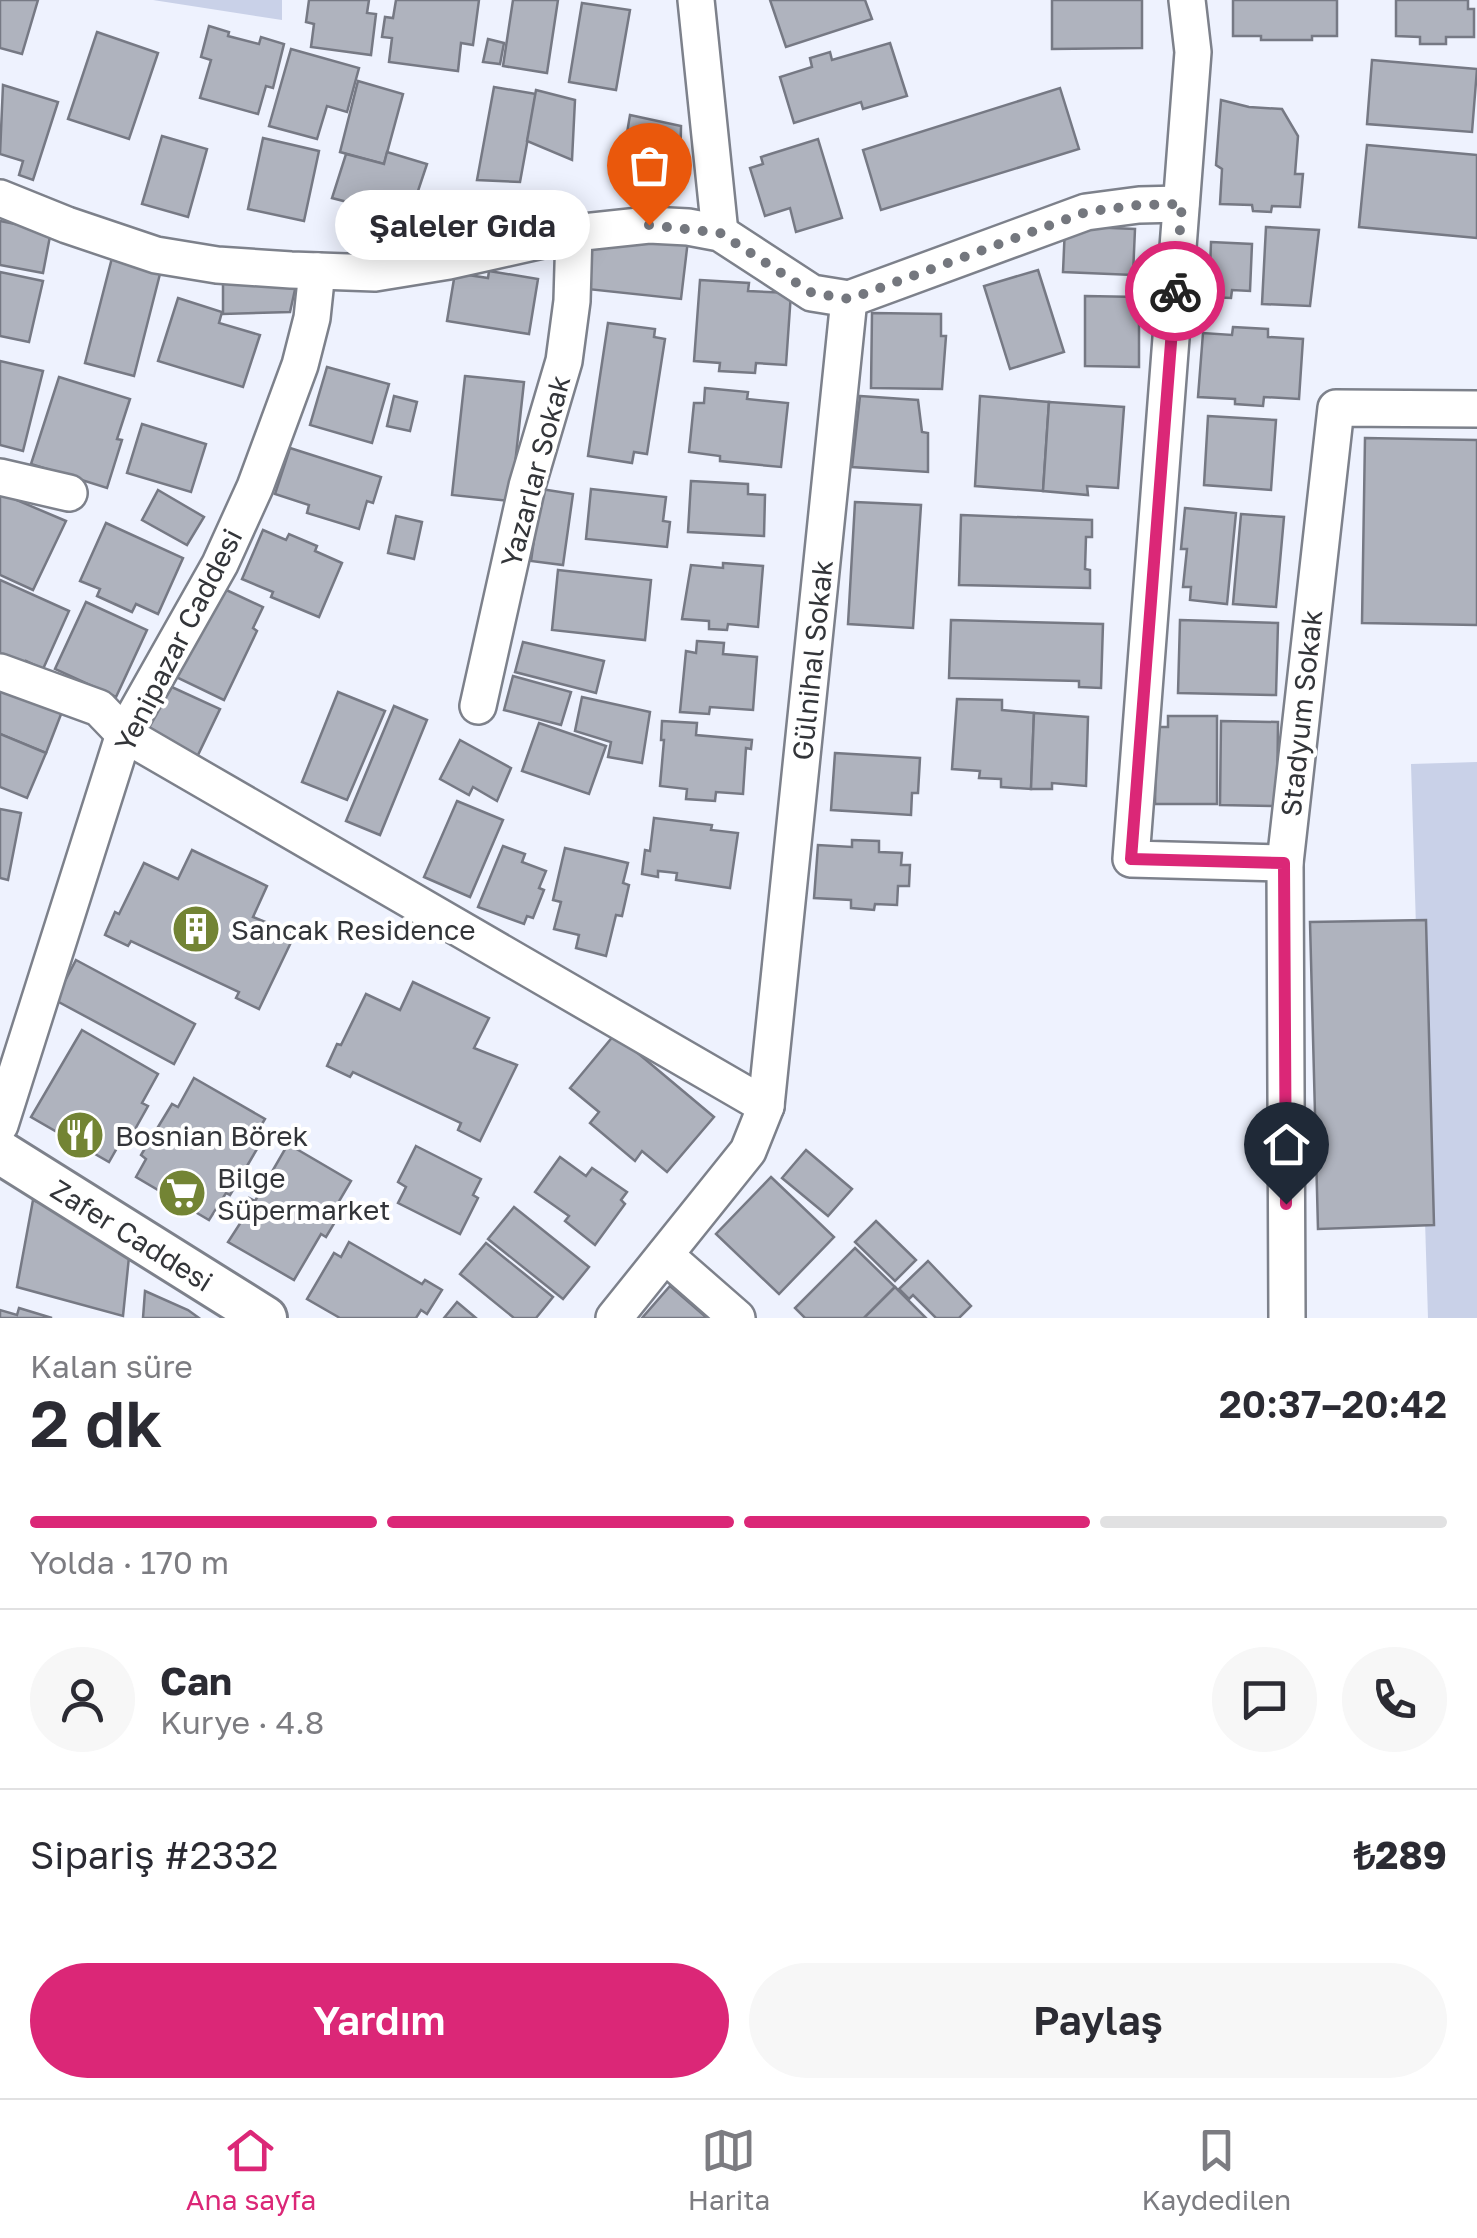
<!DOCTYPE html>
<html lang="tr">
<head>
<meta charset="utf-8">
<style>
	body { margin:0; font-family:"Golos Text",sans-serif; background:#f7f7f7; color:#2b2b33; height:100vh; display:flex; flex-direction:column; font-size:38px; white-space:nowrap }
	* { box-sizing:border-box; margin:0 }
	p { font-size:32px; color:#7c7c81 }
	.icon { flex:none; width:55px; height:55px; fill:none; stroke:currentColor; stroke-width:2; stroke-linecap:round; stroke-linejoin:round }
	.map { position:relative; height:1318px; overflow:hidden }
	.details { display:flex; flex-direction:column; background:#fff; flex:1 }
	.details>* { flex:none }
	.pin { position:absolute; display:grid; place-items:center; width:85px; height:85px; color:#fff; margin:-102px -42px; border-radius:50% 50% 50% 0; rotate:-45deg; box-shadow:0 0 10px #0007 }
	.pin .icon { rotate:45deg }
	.courier { position:absolute; display:grid; place-items:center; width:100px; height:100px; margin:-50px; border:8px solid #db2777; border-radius:50%; background:#fff; color:#222; box-shadow:0 2px 12px #0007 }
	.bubble { position:absolute; height:70px; border-radius:35px; background:#fff; box-shadow:0 5px 25px #0003; font-size:32px; font-weight:600; line-height:70px; text-align:center }
	.headline em { font-style:normal; font-weight:600 }
	.headline div { display:flex; flex-direction:column-reverse }
	.headline { display:flex; align-items:center; justify-content:space-between; height:170px; padding:0 30px }
	h1 { font-size:65px; font-weight:600; line-height:75px }
	.bar { display:grid; grid-template-columns:repeat(4,1fr); gap:15px 10px; align-content:center; height:120px; padding:0 30px }
	.bar i { height:12px; border-radius:8px; background:#e1e1e2 }
	.bar .selected { background:#db2777 }
	.bar p { grid-column:span 4 }
	.line { display:flex; align-items:center; gap:25px; padding:0 30px; border-top:2px solid #e1e1e2 }
	.line div { flex:1 }
	.round { display:grid; place-items:center; flex:none; width:105px; height:105px; border-radius:52px; background:#f7f7f7 }
	.button { display:flex; gap:20px; margin-top:auto; padding:20px 30px }
	.button a { flex:1; height:115px; border-radius:60px; background:#db2777; color:#fff; font-size:40px; font-weight:600; line-height:115px; text-align:center }
	.button a+a { background:#f7f7f7; color:#2b2b33 }
	.menu { display:flex; justify-content:space-around; align-items:center; height:140px; border-top:2px solid #e1e1e2; background:#fff; font-size:28px; color:#7c7c81 }
	.menu a { display:grid; justify-items:center; gap:5px }
	.menu .selected { color:#db2777 }
	.map>svg:first-child { display:block }
</style>
</head>
<body>
<div class="map">
<svg width="1477" height="1318" viewBox="0 0 1477 1318">
	<rect width="100%" height="100%" fill="#eef2fe"/>
	<g fill="#c9d1e8">
		<path d="M 153,0 L 282,0 L 282,20 Z"/>
		<path d="M 1477,762 L 1477,1318 L 1428,1318 L 1411,764 Z"/>
	</g>
	<g fill="#afb3be" stroke="#767984" stroke-width="2.5">
		<path d="M 0,0 L 38,0 L 22,54 L 0,48 Z"/>
		<path d="M 309,0 L 369,0 L 367,13 L 376,14 L 371,55 L 311,47 L 314,24 L 306,22 Z"/>
		<path d="M 396,0 L 479,0 L 473,45 L 461,43 L 458,71 L 389,62 L 392,38 L 382,37 L 385,17 L 393,18 Z"/>
		<path d="M 513,0 L 558,0 L 547,73 L 503,66 Z"/>
		<path d="M 770,0 L 865,0 L 872,19 L 786,47 Z"/>
		<path d="M 1052,0 L 1142,0 L 1142,48 L 1052,49 Z"/>
		<path d="M 1233,0 L 1337,0 L 1337,36 L 1312,36 L 1312,40 L 1261,40 L 1261,36 L 1233,36 Z"/>
		<path d="M 1396,0 L 1468,0 L 1468,9 L 1474,9 L 1474,37 L 1446,37 L 1446,44 L 1420,44 L 1420,37 L 1396,36 Z"/>
		<path d="M 582,3 L 630,10 L 616,90 L 569,82 Z"/>
		<path d="M 209,26 L 229,32 L 228,36 L 259,44 L 261,37 L 284,44 L 273,88 L 266,86 L 258,114 L 200,98 L 211,60 L 201,57 Z"/>
		<path d="M 97,32 L 158,53 L 129,139 L 68,119 Z"/>
		<path d="M 488,39 L 504,43 L 500,64 L 483,62 Z"/>
		<path d="M 890,43 L 907,96 L 863,109 L 861,102 L 794,123 L 780,77 L 812,67 L 810,58 L 830,52 L 832,60 Z"/>
		<path d="M 291,49 L 359,68 L 347,112 L 327,106 L 317,139 L 269,126 Z"/>
		<path d="M 1372,60 L 1477,69 L 1472,132 L 1367,124 Z"/>
		<path d="M 358,81 L 403,94 L 384,164 L 340,152 Z"/>
		<path d="M 3,85 L 58,102 L 33,180 L 19,175 L 23,161 L 0,154 Z"/>
		<path d="M 494,87 L 536,94 L 520,182 L 477,180 Z"/>
		<path d="M 1060,88 L 1079,149 L 881,210 L 863,150 Z"/>
		<path d="M 536,90 L 575,100 L 572,160 L 527,141 Z"/>
		<path d="M 1221,100 L 1249,107 L 1282,109 L 1298,136 L 1295,174 L 1303,174 L 1300,207 L 1272,206 L 1271,212 L 1253,211 L 1252,205 L 1220,204 L 1222,169 L 1216,165 Z"/>
		<path d="M 630,115 L 681,126 L 680,174 L 620,175 Z"/>
		<path d="M 162,136 L 207,149 L 188,217 L 142,204 Z"/>
		<path d="M 263,138 L 319,151 L 304,221 L 248,209 Z"/>
		<path d="M 818,139 L 842,218 L 796,232 L 790,208 L 765,216 L 750,168 L 763,164 L 761,157 Z"/>
		<path d="M 1367,145 L 1477,155 L 1477,238 L 1359,227 Z"/>
		<path d="M 387,152 L 427,164 L 409,218 L 332,198 L 346,154 L 384,164 Z"/>
		<path d="M 0,221 L 51,231 L 43,273 L 0,265 Z"/>
		<path d="M 1065,226 L 1135,229 L 1133,275 L 1063,272 Z"/>
		<path d="M 1266,227 L 1319,230 L 1310,306 L 1262,304 Z"/>
		<path d="M 593,234 L 688,240 L 681,299 L 587,289 Z"/>
		<path d="M 1211,242 L 1252,244 L 1250,291 L 1232,290 L 1231,298 L 1209,297 Z"/>
		<path d="M 113,254 L 140,261 L 138,268 L 160,274 L 134,376 L 85,363 Z"/>
		<path d="M 1038,270 L 1064,352 L 1010,369 L 984,286 Z"/>
		<path d="M 489,271 L 538,279 L 529,334 L 447,321 L 455,273 L 488,278 Z"/>
		<path d="M 0,272 L 43,281 L 29,342 L 0,336 Z"/>
		<path d="M 298,276 L 290,312 L 223,314 L 223,279 Z"/>
		<path d="M 700,280 L 749,283 L 748,291 L 791,293 L 786,365 L 756,363 L 755,373 L 719,371 L 720,363 L 694,361 Z"/>
		<path d="M 1085,296 L 1139,297 L 1139,367 L 1085,366 Z"/>
		<path d="M 178,298 L 222,312 L 219,323 L 260,335 L 243,387 L 158,361 Z"/>
		<path d="M 872,313 L 941,314 L 941,336 L 946,336 L 942,389 L 871,388 Z"/>
		<path d="M 608,323 L 655,329 L 654,337 L 665,339 L 647,454 L 634,452 L 632,463 L 588,456 Z"/>
		<path d="M 1233,327 L 1268,329 L 1268,337 L 1303,339 L 1299,399 L 1264,397 L 1263,406 L 1235,404 L 1235,399 L 1198,397 L 1203,333 L 1232,335 Z"/>
		<path d="M 0,361 L 43,371 L 23,451 L 0,445 Z"/>
		<path d="M 327,367 L 389,384 L 372,443 L 310,425 Z"/>
		<path d="M 465,376 L 524,382 L 511,501 L 452,495 Z"/>
		<path d="M 59,377 L 130,399 L 117,439 L 122,440 L 107,488 L 31,464 Z"/>
		<path d="M 705,388 L 748,392 L 747,399 L 788,403 L 781,467 L 720,461 L 720,456 L 689,452 L 694,403 L 704,403 Z"/>
		<path d="M 394,396 L 417,402 L 410,431 L 387,426 Z"/>
		<path d="M 860,396 L 918,400 L 922,432 L 928,433 L 928,472 L 852,467 Z"/>
		<path d="M 980,396 L 1049,402 L 1043,491 L 975,486 Z"/>
		<path d="M 1049,402 L 1124,407 L 1118,488 L 1087,486 L 1088,495 L 1043,491 Z"/>
		<path d="M 1208,416 L 1276,420 L 1271,490 L 1204,485 Z"/>
		<path d="M 142,424 L 206,444 L 191,492 L 127,473 Z"/>
		<path d="M 1365,438 L 1477,440 L 1477,625 L 1362,623 Z"/>
		<path d="M 290,448 L 381,477 L 373,503 L 367,501 L 359,529 L 307,513 L 309,505 L 275,494 Z"/>
		<path d="M 691,481 L 748,484 L 748,494 L 765,495 L 764,536 L 688,532 Z"/>
		<path d="M 541,489 L 573,494 L 563,565 L 531,561 Z"/>
		<path d="M 591,489 L 666,497 L 663,521 L 670,522 L 667,547 L 586,539 Z"/>
		<path d="M 158,490 L 204,517 L 187,545 L 142,520 Z"/>
		<path d="M 0,493 L 66,521 L 33,590 L 0,575 Z"/>
		<path d="M 855,502 L 921,505 L 913,628 L 848,624 Z"/>
		<path d="M 1185,508 L 1236,513 L 1227,604 L 1190,600 L 1191,587 L 1183,587 L 1187,549 L 1181,549 Z"/>
		<path d="M 1241,514 L 1284,517 L 1276,607 L 1233,604 Z"/>
		<path d="M 961,515 L 1092,520 L 1092,537 L 1086,537 L 1085,569 L 1090,570 L 1090,588 L 959,585 Z"/>
		<path d="M 396,516 L 422,522 L 414,559 L 388,553 Z"/>
		<path d="M 106,523 L 183,558 L 158,614 L 136,604 L 132,612 L 97,596 L 100,589 L 80,581 Z"/>
		<path d="M 263,530 L 286,540 L 289,534 L 317,546 L 315,551 L 342,563 L 319,617 L 271,597 L 273,592 L 242,579 Z"/>
		<path d="M 723,563 L 763,566 L 758,627 L 728,624 L 727,630 L 709,629 L 709,621 L 682,619 L 691,565 L 723,568 Z"/>
		<path d="M 558,570 L 651,580 L 645,640 L 552,630 Z"/>
		<path d="M 0,580 L 69,611 L 43,669 L 26,661 L 24,666 L 0,656 Z"/>
		<path d="M 222,588 L 263,607 L 253,628 L 257,631 L 224,700 L 176,677 Z"/>
		<path d="M 86,602 L 147,630 L 116,697 L 55,669 Z"/>
		<path d="M 951,620 L 1103,624 L 1101,688 L 1079,687 L 1079,681 L 949,678 Z"/>
		<path d="M 1180,620 L 1278,623 L 1276,695 L 1178,693 Z"/>
		<path d="M 697,641 L 724,643 L 723,654 L 757,657 L 753,710 L 710,707 L 709,714 L 680,712 L 686,651 L 696,653 Z"/>
		<path d="M 523,642 L 604,661 L 596,693 L 515,672 Z"/>
		<path d="M 513,676 L 571,692 L 561,725 L 504,710 Z"/>
		<path d="M 0,678 L 65,704 L 46,753 L 0,734 Z"/>
		<path d="M 163,683 L 220,709 L 197,757 L 140,730 Z"/>
		<path d="M 338,692 L 385,711 L 347,800 L 302,782 Z"/>
		<path d="M 582,697 L 650,712 L 642,763 L 608,757 L 611,742 L 575,731 Z"/>
		<path d="M 957,699 L 1002,700 L 1002,710 L 1034,713 L 1031,789 L 1001,787 L 1001,779 L 979,778 L 980,771 L 952,769 Z"/>
		<path d="M 394,706 L 427,720 L 380,835 L 346,821 Z"/>
		<path d="M 1034,713 L 1088,717 L 1086,786 L 1052,783 L 1052,789 L 1031,789 Z"/>
		<path d="M 1168,716 L 1217,716 L 1217,804 L 1155,804 L 1156,727 L 1168,727 Z"/>
		<path d="M 662,721 L 697,723 L 696,735 L 752,740 L 751,749 L 746,748 L 743,794 L 716,792 L 715,801 L 686,799 L 687,789 L 660,786 L 664,740 L 661,740 Z"/>
		<path d="M 1221,721 L 1278,722 L 1277,806 L 1220,805 Z"/>
		<path d="M 539,723 L 606,746 L 589,794 L 522,771 Z"/>
		<path d="M 0,734 L 46,753 L 27,798 L 0,787 Z"/>
		<path d="M 460,740 L 511,768 L 497,801 L 473,787 L 469,795 L 440,779 Z"/>
		<path d="M 835,753 L 920,758 L 918,793 L 912,793 L 911,815 L 831,810 Z"/>
		<path d="M 457,801 L 503,820 L 470,897 L 424,877 Z"/>
		<path d="M 0,809 L 21,813 L 8,880 L 0,878 Z"/>
		<path d="M 654,818 L 712,825 L 711,830 L 738,833 L 730,888 L 676,880 L 677,873 L 658,871 L 658,877 L 642,874 L 645,850 L 650,851 Z"/>
		<path d="M 852,840 L 879,841 L 879,852 L 902,853 L 901,865 L 910,865 L 909,886 L 898,886 L 897,905 L 875,904 L 874,910 L 851,908 L 851,900 L 814,898 L 818,845 L 852,847 Z"/>
		<path d="M 503,846 L 525,854 L 522,862 L 546,871 L 539,888 L 544,890 L 533,918 L 527,916 L 524,924 L 478,907 Z"/>
		<path d="M 565,848 L 628,863 L 623,883 L 629,885 L 622,916 L 616,915 L 606,956 L 576,948 L 579,935 L 554,929 L 561,902 L 553,900 Z"/>
		<path d="M 192,850 L 267,886 L 253,917 L 295,934 L 259,1009 L 236,998 L 239,992 L 131,941 L 128,946 L 105,935 L 115,912 L 119,914 L 144,863 L 178,879 Z"/>
		<path d="M 1426,920 L 1434,1225 L 1318,1229 L 1310,922 Z"/>
		<path d="M 76,960 L 195,1024 L 174,1064 L 55,1000 Z"/>
		<path d="M 413,982 L 489,1018 L 474,1048 L 517,1065 L 480,1141 L 458,1130 L 461,1123 L 353,1072 L 350,1077 L 327,1066 L 337,1044 L 341,1045 L 366,994 L 400,1010 Z"/>
		<path d="M 82,1030 L 158,1074 L 142,1103 L 148,1106 L 134,1131 L 129,1127 L 109,1162 L 31,1117 Z"/>
		<path d="M 615,1034 L 714,1117 L 667,1172 L 642,1151 L 635,1161 L 590,1123 L 599,1112 L 570,1088 Z"/>
		<path d="M 194,1078 L 265,1119 L 250,1144 L 257,1149 L 230,1195 L 226,1193 L 209,1220 L 136,1177 L 146,1159 L 141,1155 L 172,1104 L 178,1107 Z"/>
		<path d="M 288,1144 L 351,1181 L 335,1208 L 341,1212 L 326,1237 L 321,1234 L 294,1280 L 228,1242 L 241,1222 L 237,1219 L 249,1198 L 255,1201 Z"/>
		<path d="M 416,1146 L 481,1179 L 473,1195 L 478,1198 L 460,1234 L 398,1203 L 406,1187 L 398,1182 Z"/>
		<path d="M 806,1150 L 852,1189 L 828,1216 L 782,1178 Z"/>
		<path d="M 560,1157 L 586,1176 L 592,1168 L 627,1192 L 621,1200 L 625,1204 L 595,1245 L 565,1221 L 569,1216 L 535,1192 Z"/>
		<path d="M 771,1177 L 834,1237 L 779,1294 L 716,1234 Z"/>
		<path d="M 33,1200 L 109,1232 L 130,1247 L 123,1316 L 17,1287 Z"/>
		<path d="M 514,1207 L 589,1267 L 563,1299 L 488,1239 Z"/>
		<path d="M 876,1221 L 916,1260 L 895,1281 L 855,1242 Z"/>
		<path d="M 349,1242 L 422,1284 L 425,1280 L 442,1290 L 427,1314 L 421,1310 L 416,1318 L 340,1318 L 307,1299 L 334,1253 L 341,1257 Z"/>
		<path d="M 486,1243 L 553,1297 L 536,1318 L 514,1318 L 460,1274 Z"/>
		<path d="M 855,1248 L 895,1287 L 864,1318 L 805,1318 L 795,1308 Z"/>
		<path d="M 928,1261 L 971,1306 L 959,1318 L 936,1318 L 913,1295 L 909,1299 L 899,1289 Z"/>
		<path d="M 670,1286 L 707,1318 L 642,1318 Z"/>
		<path d="M 895,1287 L 926,1318 L 864,1318 Z"/>
		<path d="M 145,1291 L 188,1310 L 199,1318 L 143,1318 Z"/>
		<path d="M 457,1302 L 476,1318 L 444,1318 Z"/>
		<path d="M 19,1308 L 52,1318 L 0,1318 L 0,1310 L 17,1315 Z"/>
	</g>
	<g fill="none" stroke-linecap="round" stroke-linejoin="round">
		<g stroke="#7d818b" stroke-width="40">
			<g id="minor">
				<path d="M 696,0 L 720,233"/>
				<path d="M 1187,0 L 1193,52 L 1131,859 L 1285,863"/>
				<path d="M 0,198 L 67,225 L 156,255 L 217,265 L 291,270 L 375,273 L 449,261 L 574,233 L 649,225 L 688,227 L 720,233 L 812,293 L 849,299"/>
				<path d="M 0,477 L 69,493"/>
				<path d="M 0,672 L 99,708 L 124,734 L 766,1106"/>
				<path d="M 478,706 L 527,486 L 564,361 L 572,301 L 574,233"/>
				<path d="M 0,1125 L 124,734 L 220,564 L 255,487 L 300,365 L 312,318 L 317,271"/>
				<path d="M 665,1255 L 737,1318"/>
				<path d="M 614,1318 L 748,1151 L 766,1106 L 849,299 L 1086,212 L 1139,205 L 1181,204"/>
				<path d="M 1287,1318 L 1285,863 L 1336,408 L 1477,409"/>
			</g>
		</g>
		<g stroke="#7d818b" stroke-width="48">
			<path id="tertiary" d="M 0,1152 L 265,1318"/>
		</g>
		<use href="#minor" stroke="#fff" stroke-width="35"/>
		<use href="#tertiary" stroke="#fff" stroke-width="42"/>
	</g>
	<g fill="none" stroke-linecap="round" stroke-linejoin="round">
		<path stroke="#74777e" stroke-width="10" stroke-dasharray="0 18" d="M 649,225 L 720,233 L 812,293 L 850,299 L 1086,212 L 1139,205 L 1182,204 L 1175,291"/>
		<path stroke="#db2777" stroke-width="12" d="M 1175,291 L 1131,859 L 1284,863 L 1286,1204"/>
	</g>
	<defs>
		<g id="building-disc" transform="scale(2.5)"><circle r="9.5" fill="#738434" stroke="#fff"/><path d="M-4-6H4V6H1V3H-1V6H-4ZM-2.5-4.3h1.7v1.8h-1.7ZM.8-4.3h1.7v1.8H.8ZM-2.5-1h1.7V.8h-1.7ZM.8-1h1.7V.8H.8Z" fill="#fff"/></g>
		<g id="restaurant-disc" transform="scale(2.5)"><circle r="9.5" fill="#738434" stroke="#fff"/><path d="M-5-6h1v4h1v-4h1v4h1v-4h1v5L-1.5 .5V6h-2V.5L-5-1ZM5-6V6H3V1.5H1.5Q1.5-4 5-6Z" fill="#fff"/></g>
		<g id="supermarket-disc" transform="scale(2.5)"><circle r="9.5" fill="#738434" stroke="#fff"/><path d="M-6-5.5h2.5l.6 2H6L4.5 2H-2.5L-4.4-4H-6ZM-1.5 3.2a1.3 1.3 0 1 0 .1 0ZM3 3.2a1.3 1.3 0 1 0 .1 0Z" fill="#fff"/></g>
	</defs>
	<g fill-rule="evenodd">
		<use href="#building-disc" x="196" y="929"/>
		<use href="#restaurant-disc" x="80" y="1135"/>
		<use href="#supermarket-disc" x="182" y="1193"/>
	</g>
	<g text-anchor="middle" dominant-baseline="central" stroke-width="8" stroke-linejoin="round" paint-order="stroke">
		<g font-size="28" fill="#333539" stroke="#fff">
			<text transform="translate(535 471) rotate(-75)">Yazarlar Sokak</text>
			<text transform="translate(178 640) rotate(-63)">Yenipazar Caddesi</text>
			<text transform="translate(812 660) rotate(-84)">Gülnihal Sokak</text>
			<text transform="translate(1301 713) rotate(-84)">Stadyum Sokak</text>
			<text transform="translate(132 1235) rotate(32)">Zafer Caddesi</text>
		</g>
		<g font-size="28" fill="#333539" stroke="#fff" text-anchor="start">
			<text x="231" y="929">Sancak Residence</text>
			<text x="115" y="1135">Bosnian Börek</text>
			<text x="217" y="1177">Bilge<tspan x="217" dy="32">Süpermarket</tspan></text>
		</g>
	</g>
</svg>
<div class="pin" style="left:649px;top:225px;background:#ea580c"><svg class="icon" aria-label="bag" viewBox="0 0 24 24"><path d="M5 8h14l-1 12H6zM9 8a3 3 0 0 1 6 0"/></svg></div>
<div class="pin" style="left:1286px;top:1204px;background:#1f2937"><svg class="icon" aria-label="home" viewBox="0 0 24 24"><path d="M3 11l9-7 9 7M6 9v11h12V9"/></svg></div>
<div class="courier" style="left:1175px;top:291px"><svg class="icon" aria-label="bike" viewBox="0 0 24 24"><circle cx="6" cy="16" r="4"/><circle cx="18" cy="16" r="4"/><path d="M6 16l4-8h5l3 8M10 8l3 8H6M13 5h3"/></svg></div>
<div class="bubble" style="left:335px;top:190px;width:255px">Şaleler Gıda</div>
</div>
<section class="details">
<div class="headline"><div><h1>2 dk</h1><p>Kalan süre</p></div><em>20:37–20:42</em></div>
<div class="bar"><i class="selected"></i><i class="selected"></i><i class="selected"></i><i></i><p>Yolda · 170 m</p></div>
<div class="line" style="height:180px"><a class="round"><svg class="icon" aria-label="person" viewBox="0 0 24 24"><circle cx="12" cy="8" r="4"/><path d="M4 21q1-7 8-7t8 7"/></svg></a><div><b>Can</b><p>Kurye · 4.8</p></div><a class="round"><svg class="icon" aria-label="chat" viewBox="0 0 24 24"><path d="M4 5h16v11H9l-5 4z"/></svg></a><a class="round"><svg class="icon" aria-label="phone" viewBox="0 0 24 24"><path d="M5 4h4l2 5-3 2q2 4 5 5l2-3 5 2v4C11 20 4 13 5 4z"/></svg></a></div>
<div class="line" style="height:130px"><div>Sipariş #2332</div><b>₺289</b></div>
<div class="button"><a>Yardım</a><a>Paylaş</a></div>
</section>
<nav class="menu">
<a class="selected"><svg class="icon" aria-label="home" viewBox="0 0 24 24"><path d="M3 11l9-7 9 7M6 9v11h12V9"/></svg>Ana sayfa</a>
<a><svg class="icon" aria-label="map" viewBox="0 0 24 24"><path d="M3 6l6-2 6 2 6-2v14l-6 2-6-2-6 2zM9 4v14M15 6v14"/></svg>Harita</a>
<a><svg class="icon" aria-label="saved" viewBox="0 0 24 24"><path d="M7 4h10v16l-5-4-5 4z"/></svg>Kaydedilen</a>
</nav>
</body>
</html>
